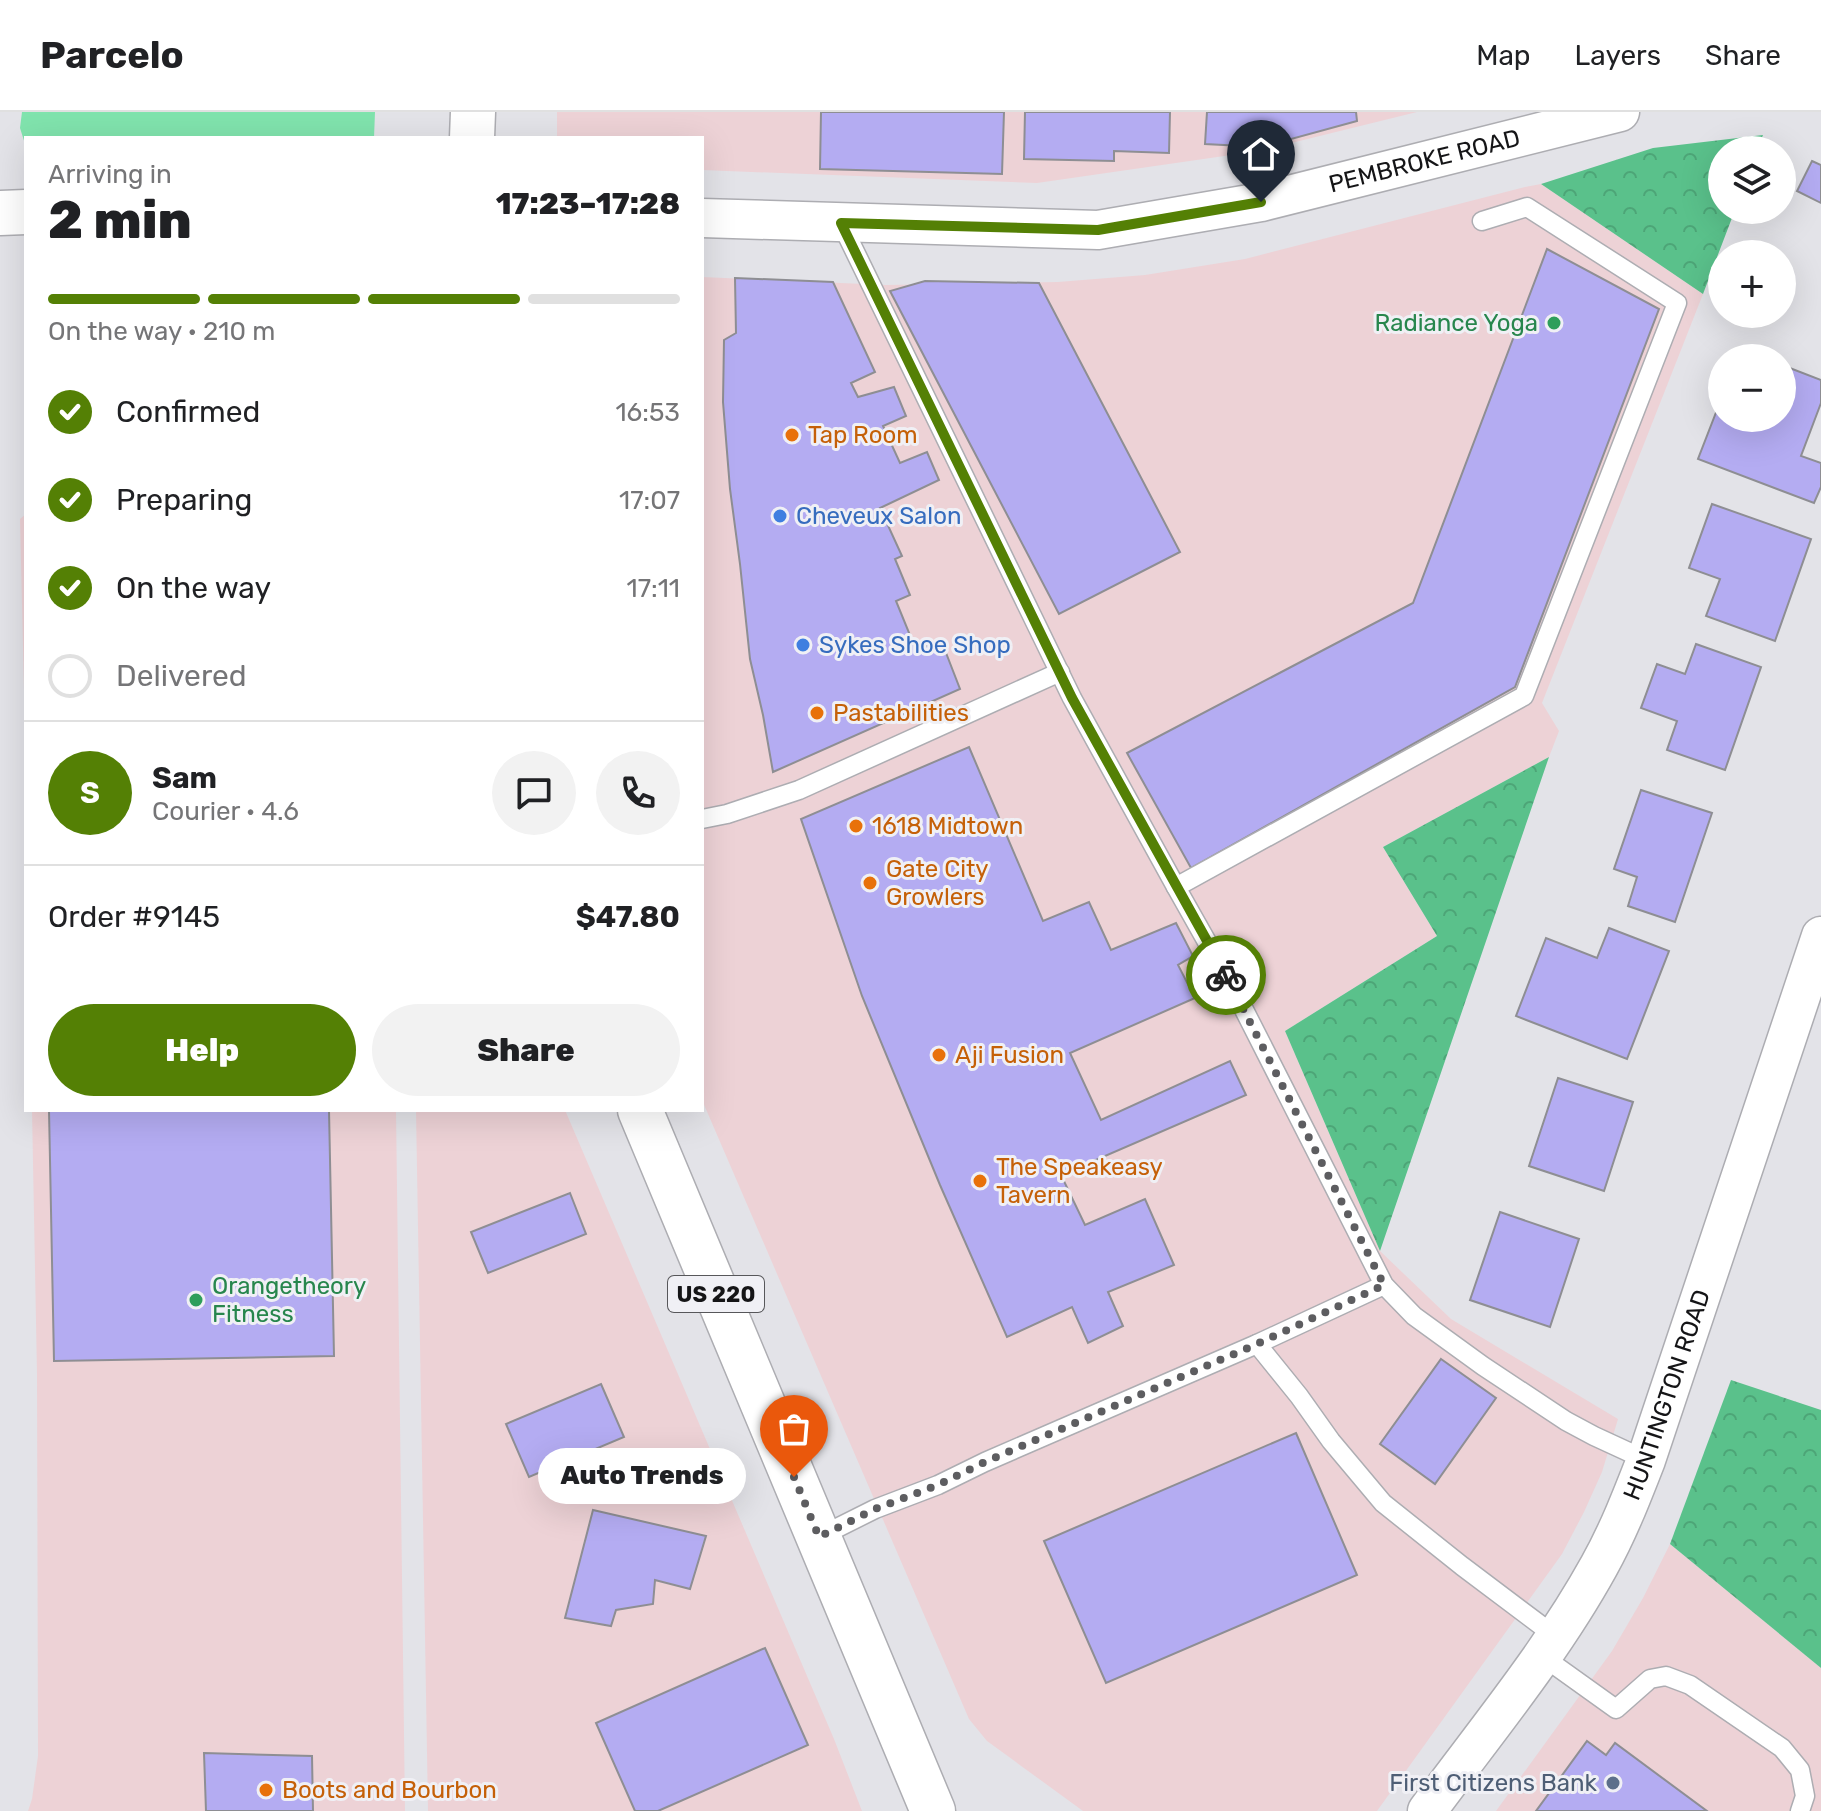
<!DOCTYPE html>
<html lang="en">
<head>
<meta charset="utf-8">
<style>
	body { margin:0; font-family:Rubik,sans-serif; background:#f2f2f2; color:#202124; height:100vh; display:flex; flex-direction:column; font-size:30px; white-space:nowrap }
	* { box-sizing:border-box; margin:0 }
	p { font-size:26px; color:#757577 }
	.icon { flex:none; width:44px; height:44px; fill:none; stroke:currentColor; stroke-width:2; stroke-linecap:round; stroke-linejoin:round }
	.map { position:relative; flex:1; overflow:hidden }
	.panel { position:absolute; left:24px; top:24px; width:680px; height:976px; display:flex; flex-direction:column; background:#fff; border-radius:0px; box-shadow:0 8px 32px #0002 }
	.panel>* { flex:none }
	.tools { position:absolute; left:1708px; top:24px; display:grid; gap:16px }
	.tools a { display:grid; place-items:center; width:88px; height:88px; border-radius:50%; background:#fff; box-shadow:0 8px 32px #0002; font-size:40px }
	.pin { position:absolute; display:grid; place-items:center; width:68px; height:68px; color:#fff; margin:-82px -34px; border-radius:50% 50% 50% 0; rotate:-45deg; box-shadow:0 0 8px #0007 }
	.pin .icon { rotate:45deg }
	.courier { position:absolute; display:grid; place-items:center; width:80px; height:80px; margin:-40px; border:6px solid #548005; border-radius:50%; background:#fff; color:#222; box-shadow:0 2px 10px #0007 }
	.bubble { position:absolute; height:56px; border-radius:28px; background:#fff; box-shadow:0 8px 32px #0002; font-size:26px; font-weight:800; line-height:56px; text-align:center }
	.overview em { font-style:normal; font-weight:800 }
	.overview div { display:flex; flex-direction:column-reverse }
	.overview { display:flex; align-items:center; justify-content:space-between; height:136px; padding:0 24px }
	h1 { font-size:52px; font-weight:800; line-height:60px }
	.bar { display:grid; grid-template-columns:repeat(4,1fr); gap:12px 8px; align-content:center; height:96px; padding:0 24px }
	.bar i { height:10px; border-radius:6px; background:#e0e0e0 }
	.bar .on { background:#548005 }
	.bar p { grid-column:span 4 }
	.line { display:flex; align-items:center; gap:20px; padding:0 24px; border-top:2px solid #e0e0e0 }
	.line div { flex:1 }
	.round { display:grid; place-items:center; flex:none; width:84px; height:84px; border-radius:42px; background:#f2f2f2 }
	ol { padding:0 24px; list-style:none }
	li { display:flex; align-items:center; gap:24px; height:88px }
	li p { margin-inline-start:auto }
	li .icon { padding:8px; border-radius:50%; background:#548005; color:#fff; stroke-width:4 }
	li:last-child { color:#757577 }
	li i { width:44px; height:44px; border:4px solid #e0e0e0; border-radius:50% }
	.primary-button { display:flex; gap:16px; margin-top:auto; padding:16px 24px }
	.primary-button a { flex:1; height:92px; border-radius:48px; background:#548005; color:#fff; font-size:32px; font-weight:800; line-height:92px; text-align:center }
	.primary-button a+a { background:#f2f2f2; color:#202124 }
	header { display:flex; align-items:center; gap:48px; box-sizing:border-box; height:112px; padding:0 40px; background:#fff; border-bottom:2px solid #e0e0e0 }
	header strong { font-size:38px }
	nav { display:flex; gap:44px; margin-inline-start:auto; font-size:28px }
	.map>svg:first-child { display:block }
</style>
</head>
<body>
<header>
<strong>Parcelo</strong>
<nav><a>Map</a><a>Layers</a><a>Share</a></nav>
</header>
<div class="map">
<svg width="1821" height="1699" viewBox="0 0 1821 1699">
	<defs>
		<pattern id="forest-crowns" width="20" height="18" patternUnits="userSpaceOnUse" patternTransform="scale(2)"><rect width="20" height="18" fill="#5ac18b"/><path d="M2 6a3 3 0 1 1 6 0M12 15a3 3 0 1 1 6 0" fill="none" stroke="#4da577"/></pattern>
	</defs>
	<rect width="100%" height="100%" fill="#e3e3e8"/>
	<g fill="#edd2d6">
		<path d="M 557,0 L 1417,0 L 1259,39 L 1037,71 L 702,58 L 702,26 L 557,26 Z"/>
		<path d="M 1541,72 L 1703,182 L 1542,591 L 1559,619 L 1549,645 L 1383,735 L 1437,824 L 1285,919 L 1380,1139 L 1451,1207 L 1618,1307 L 1602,1360 L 1584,1400 L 1562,1442 L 1377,1699 L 1083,1699 L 987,1629 L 969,1607 L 702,988 L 702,165 L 886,173 L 1058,170 L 1145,163 L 1245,147 L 1525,75 Z"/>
		<path d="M 26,402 L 26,663 L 20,407 Z"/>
		<path d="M 32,998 L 396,998 L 405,1699 L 28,1699 L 32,1687 L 38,1644 L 37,1262 Z"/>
		<path d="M 416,998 L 565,998 L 834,1627 L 862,1699 L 428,1699 Z"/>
		<path d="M 1670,1432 L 1821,1556 L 1821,1699 L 1496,1699 L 1612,1539 L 1643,1486 Z"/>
	</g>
	<path fill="#80e3ad" d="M 22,0 L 375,0 L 374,26 L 26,26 L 26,35 L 20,16 Z"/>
	<g fill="url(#forest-crowns)">
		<path d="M 1763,23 L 1757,38 L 1722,38 L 1722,98 L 1735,98 L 1703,182 L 1541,72 L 1653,36 Z"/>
		<path d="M 1549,645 L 1380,1139 L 1285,919 L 1437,824 L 1383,735 Z"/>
		<path d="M 1731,1268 L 1821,1298 L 1821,1556 L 1670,1432 Z"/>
	</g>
	<g fill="#b4acf2" stroke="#8e8e93" stroke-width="2">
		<path d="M 821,0 L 1004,0 L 1002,62 L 820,57 Z"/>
		<path d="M 1025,0 L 1170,0 L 1169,41 L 1114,39 L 1114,49 L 1024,47 Z"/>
		<path d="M 1207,0 L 1356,0 L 1357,9 L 1262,35 L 1205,32 Z"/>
		<path d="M 1812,49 L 1821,53 L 1821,91 L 1797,79 Z"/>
		<path d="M 1547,137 L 1659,197 L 1515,575 L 1191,756 L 1127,641 L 1413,491 Z"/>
		<path d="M 735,166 L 833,170 L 875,260 L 851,271 L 858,285 L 894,275 L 906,304 L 883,314 L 900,351 L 927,340 L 939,368 L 880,396 L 902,444 L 895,447 L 910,483 L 896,489 L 916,538 L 941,528 L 960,577 L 773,660 L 763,603 L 750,547 L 740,452 L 730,377 L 723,290 L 724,228 L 736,221 Z"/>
		<path d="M 925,169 L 1039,171 L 1180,440 L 1059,502 L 890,179 Z"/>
		<path d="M 1782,253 L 1821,268 L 1821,291 L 1801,344 L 1821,351 L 1821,375 L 1814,391 L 1698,347 L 1722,285 L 1722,306 L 1782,306 Z"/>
		<path d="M 1712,392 L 1811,427 L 1775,529 L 1706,504 L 1720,467 L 1689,456 Z"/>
		<path d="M 1696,532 L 1761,555 L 1725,658 L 1667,638 L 1677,609 L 1641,596 L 1657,552 L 1685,562 Z"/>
		<path d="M 969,635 L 1043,809 L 1089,790 L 1111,838 L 1176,811 L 1193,844 L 1178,853 L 1195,886 L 1070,941 L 1101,1008 L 1230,949 L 1246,983 L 1061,1063 L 1085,1113 L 1145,1087 L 1174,1153 L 1108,1180 L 1123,1214 L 1088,1231 L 1072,1195 L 1007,1225 L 940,1073 L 862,884 L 801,707 Z"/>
		<path d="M 1641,678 L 1712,701 L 1675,810 L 1628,794 L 1637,765 L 1614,757 Z"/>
		<path d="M 1609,816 L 1669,839 L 1627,947 L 1516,904 L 1546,826 L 1597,846 Z"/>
		<path d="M 1558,966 L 1633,990 L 1604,1079 L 1529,1054 Z"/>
		<path d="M 49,998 L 329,998 L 334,1244 L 54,1249 Z"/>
		<path d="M 570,1081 L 586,1122 L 488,1161 L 471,1120 Z"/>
		<path d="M 1500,1100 L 1579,1127 L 1550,1215 L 1470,1188 Z"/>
		<path d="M 1441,1247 L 1496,1286 L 1435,1372 L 1380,1332 Z"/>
		<path d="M 601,1272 L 624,1325 L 529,1365 L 506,1312 Z"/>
		<path d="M 1296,1321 L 1357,1463 L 1106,1571 L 1044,1429 Z"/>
		<path d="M 593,1398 L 706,1424 L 690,1477 L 655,1468 L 653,1492 L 616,1498 L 611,1514 L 565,1506 Z"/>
		<path d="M 765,1536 L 808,1633 L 658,1699 L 635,1699 L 596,1611 Z"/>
		<path d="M 1587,1629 L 1606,1643 L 1615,1631 L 1707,1699 L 1536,1699 Z"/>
		<path d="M 204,1641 L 312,1644 L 313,1699 L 206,1699 Z"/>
	</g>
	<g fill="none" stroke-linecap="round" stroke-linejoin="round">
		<g stroke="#adadb2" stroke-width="21">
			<g id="service">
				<path d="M 841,111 L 1072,586 L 1176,775 L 1233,876 L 1384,1173 L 1414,1204 L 1483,1254 L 1566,1309 L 1594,1324 L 1646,1348"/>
				<path d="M 702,707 L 727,702 L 799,678 L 1060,560"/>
				<path d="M 1176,775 L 1524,584 L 1677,191 L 1527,95 L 1482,109"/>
				<path d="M 1257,1232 L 1299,1284 L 1331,1329 L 1383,1391 L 1462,1454 L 1555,1524"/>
				<path d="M 819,1425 L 875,1397 L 938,1373 L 985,1350 L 1257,1232 L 1384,1173"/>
				<path d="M 1542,1544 L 1616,1597 L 1650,1567 L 1666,1564 L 1690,1573 L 1782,1636 L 1800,1658 L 1805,1684 L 1800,1699"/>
			</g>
		</g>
		<g stroke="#adadb2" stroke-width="41">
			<g id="minor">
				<path id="s1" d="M 702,106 L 1098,118 L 1261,90 L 1620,0"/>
				<path id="s2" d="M 1427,1699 C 1486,1619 1551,1541 1599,1454 C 1618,1420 1632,1384 1646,1348 L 1821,824"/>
			</g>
		</g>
		<g stroke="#adadb2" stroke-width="47">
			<path id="secondary" d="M 0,101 L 26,100"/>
		</g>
		<g stroke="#adadb2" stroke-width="47">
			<g id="primary">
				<path d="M 472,26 L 473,0"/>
				<path d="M 640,998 L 933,1699"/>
			</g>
		</g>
		<use href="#service" stroke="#fff" stroke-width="18"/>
		<use href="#minor" stroke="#fff" stroke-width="38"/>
		<use href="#secondary" stroke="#fff" stroke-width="44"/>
		<use href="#primary" stroke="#fff" stroke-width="44"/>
	</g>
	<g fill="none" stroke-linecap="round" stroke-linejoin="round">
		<path stroke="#5d5d60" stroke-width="8" stroke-dasharray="0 14.4" d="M 794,1365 L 819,1425 L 875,1397 L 938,1373 L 985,1350 L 1257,1232 L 1384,1173 L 1226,863"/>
		<path stroke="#548005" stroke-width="10" d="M 1226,863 L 1072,586 L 841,111 L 1098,118 L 1261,90"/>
	</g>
	<g fill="#2e9e5b" stroke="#f0f0f5" stroke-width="3">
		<circle cx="1554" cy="211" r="8"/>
		<circle cx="196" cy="1188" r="8"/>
	</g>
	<g fill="#e8710a" stroke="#f0f0f5" stroke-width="3">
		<circle cx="792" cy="323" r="8"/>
		<circle cx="817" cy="601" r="8"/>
		<circle cx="856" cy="714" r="8"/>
		<circle cx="870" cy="771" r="8"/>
		<circle cx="939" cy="943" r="8"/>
		<circle cx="980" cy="1069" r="8"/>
		<circle cx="266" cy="1678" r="8"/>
	</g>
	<g fill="#3f7fe0" stroke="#f0f0f5" stroke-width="3">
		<circle cx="780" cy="404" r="8"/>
		<circle cx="803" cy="533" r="8"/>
	</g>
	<circle fill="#5c6f8a" stroke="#f0f0f5" stroke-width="3" cx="1613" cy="1671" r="8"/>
	<g text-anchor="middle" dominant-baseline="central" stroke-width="6" stroke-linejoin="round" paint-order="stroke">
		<rect fill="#f0f0f5" stroke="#57575a" stroke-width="2" x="668" y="1164" width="96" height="36" rx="6"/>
		<g font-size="22" font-weight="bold" fill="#151517">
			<text x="716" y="1182">US 220</text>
		</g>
		<g font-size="24" fill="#151517" stroke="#f0f0f5">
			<text stroke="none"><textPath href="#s1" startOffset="730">PEMBROKE ROAD</textPath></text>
			<text stroke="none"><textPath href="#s2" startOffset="484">HUNTINGTON ROAD</textPath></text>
		</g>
		<g font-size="24" fill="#27864d" stroke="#f0f0f5" text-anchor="end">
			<text x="1538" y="211">Radiance Yoga</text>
			<text x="212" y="1174" text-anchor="start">Orangetheory<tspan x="212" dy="28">Fitness</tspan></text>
		</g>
		<g font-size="24" fill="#c56008" stroke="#f0f0f5" text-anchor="start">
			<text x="808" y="323">Tap Room</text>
			<text x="833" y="601">Pastabilities</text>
			<text x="872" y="714">1618 Midtown</text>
			<text x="886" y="757">Gate City<tspan x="886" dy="28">Growlers</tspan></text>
			<text x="955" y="943">Aji Fusion</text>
			<text x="996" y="1055">The Speakeasy<tspan x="996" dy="28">Tavern</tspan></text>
			<text x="282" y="1678">Boots and Bourbon</text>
		</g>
		<g font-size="24" fill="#366cbe" stroke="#f0f0f5" text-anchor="start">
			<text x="796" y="404">Cheveux Salon</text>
			<text x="819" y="533">Sykes Shoe Shop</text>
		</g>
		<g font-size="24" fill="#4e5e75" stroke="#f0f0f5" text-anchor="end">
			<text x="1597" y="1671">First Citizens Bank</text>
		</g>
	</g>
</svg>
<div class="tools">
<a><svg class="icon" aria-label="layers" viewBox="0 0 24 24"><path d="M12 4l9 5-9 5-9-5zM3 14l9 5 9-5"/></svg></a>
<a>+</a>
<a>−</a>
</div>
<div class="pin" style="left:794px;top:1365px;background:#ea580c"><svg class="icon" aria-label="bag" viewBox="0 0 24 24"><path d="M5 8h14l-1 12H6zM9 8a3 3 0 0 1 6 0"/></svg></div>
<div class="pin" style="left:1261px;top:90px;background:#1f2937"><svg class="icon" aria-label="home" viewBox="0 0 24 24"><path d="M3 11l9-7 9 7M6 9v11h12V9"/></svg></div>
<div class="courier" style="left:1226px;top:863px"><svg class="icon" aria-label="bike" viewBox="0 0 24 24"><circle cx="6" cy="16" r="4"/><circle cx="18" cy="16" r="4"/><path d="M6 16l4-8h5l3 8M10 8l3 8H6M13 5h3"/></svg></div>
<div class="bubble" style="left:538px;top:1336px;width:208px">Auto Trends</div>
<section class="panel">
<div class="overview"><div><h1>2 min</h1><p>Arriving in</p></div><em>17:23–17:28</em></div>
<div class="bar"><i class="on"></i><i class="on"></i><i class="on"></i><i></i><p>On the way · 210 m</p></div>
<ol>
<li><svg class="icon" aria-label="check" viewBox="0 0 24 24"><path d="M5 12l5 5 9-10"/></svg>Confirmed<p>16:53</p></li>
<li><svg class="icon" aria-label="check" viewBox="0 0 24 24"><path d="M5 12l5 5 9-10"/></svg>Preparing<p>17:07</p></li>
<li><svg class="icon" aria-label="check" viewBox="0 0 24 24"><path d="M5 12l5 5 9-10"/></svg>On the way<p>17:11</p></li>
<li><i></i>Delivered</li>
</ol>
<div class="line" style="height:144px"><b class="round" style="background:#548005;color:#fff">S</b><div><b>Sam</b><p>Courier · 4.6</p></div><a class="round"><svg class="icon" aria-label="chat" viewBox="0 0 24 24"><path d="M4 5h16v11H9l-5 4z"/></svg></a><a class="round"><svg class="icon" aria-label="phone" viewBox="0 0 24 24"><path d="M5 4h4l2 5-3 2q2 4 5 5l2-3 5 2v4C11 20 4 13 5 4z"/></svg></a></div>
<div class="line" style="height:104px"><div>Order #9145</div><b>$47.80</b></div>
<div class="primary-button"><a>Help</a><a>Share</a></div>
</section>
</div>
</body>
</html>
